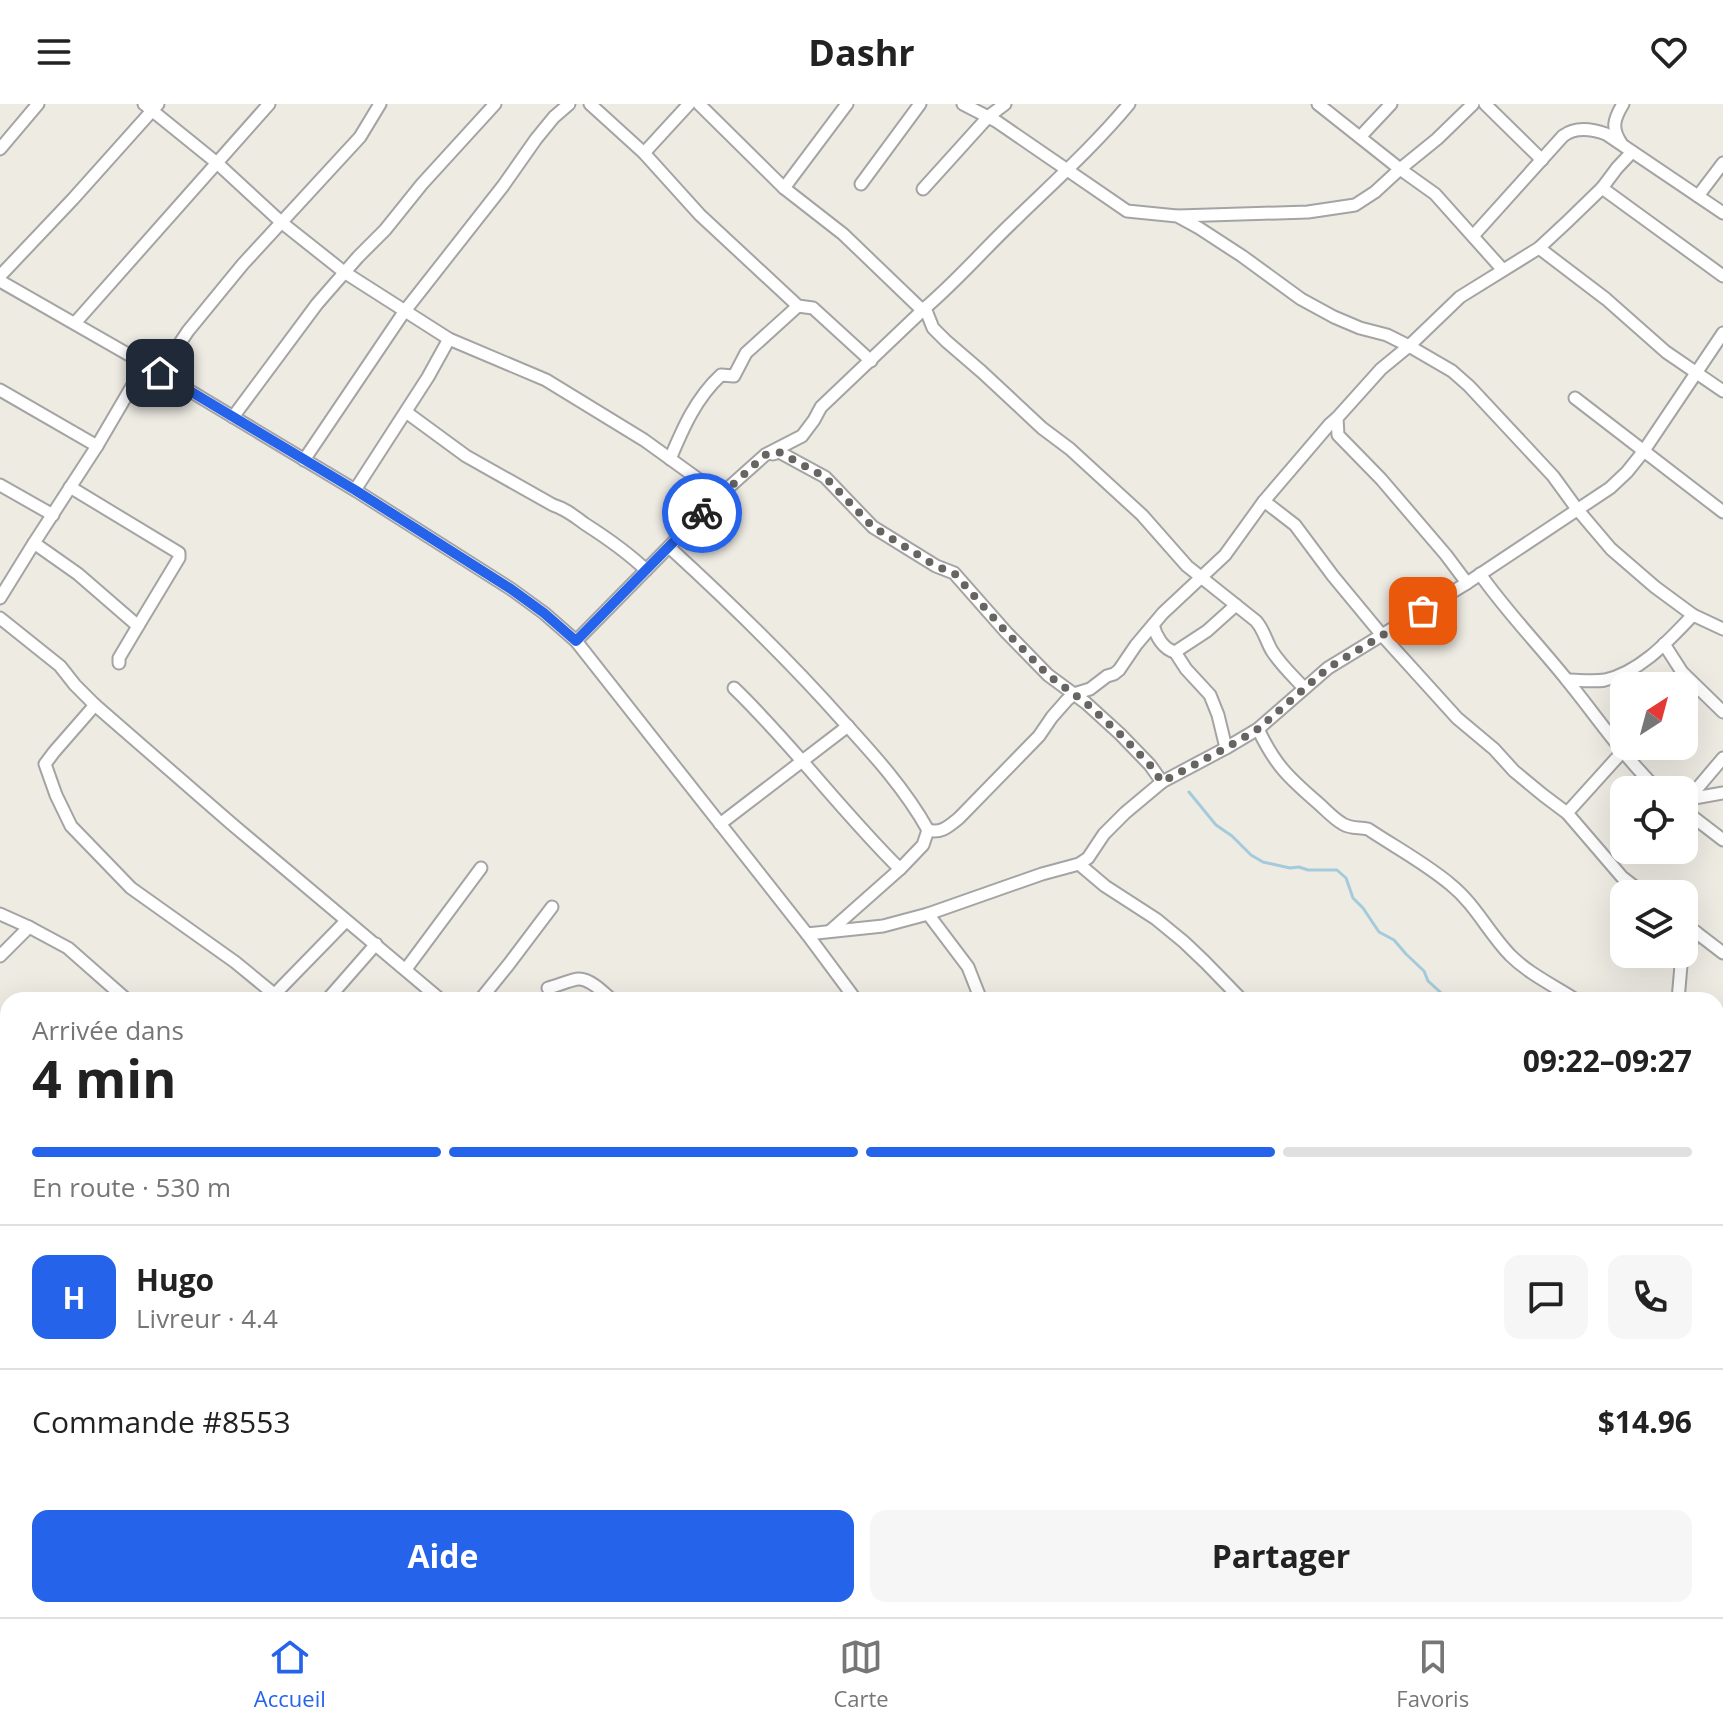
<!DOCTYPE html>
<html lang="fr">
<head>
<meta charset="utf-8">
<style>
	body { margin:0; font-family:"Open Sans",sans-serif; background:#f6f6f6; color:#222; height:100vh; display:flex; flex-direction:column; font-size:30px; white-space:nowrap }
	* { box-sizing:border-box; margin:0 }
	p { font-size:26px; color:#767676 }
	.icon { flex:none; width:44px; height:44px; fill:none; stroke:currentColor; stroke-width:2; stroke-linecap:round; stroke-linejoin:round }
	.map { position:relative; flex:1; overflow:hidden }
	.details { position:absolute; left:0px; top:888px; width:1724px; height:626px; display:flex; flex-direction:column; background:#fff; border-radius:24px 24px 0 0; box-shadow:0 8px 32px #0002 }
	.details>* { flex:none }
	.needle { width:52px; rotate:36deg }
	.fabs { position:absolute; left:1610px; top:568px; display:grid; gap:16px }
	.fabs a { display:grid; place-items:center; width:88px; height:88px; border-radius:16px; background:#fff; box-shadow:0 8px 32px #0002; font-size:40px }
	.pin { position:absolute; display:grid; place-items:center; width:68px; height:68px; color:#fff; margin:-34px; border-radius:16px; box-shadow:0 4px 12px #0006 }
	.courier { position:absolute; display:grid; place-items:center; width:80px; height:80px; margin:-40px; border:6px solid #2563eb; border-radius:50%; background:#fff; color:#222; box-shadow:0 2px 10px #0007 }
	.head em { font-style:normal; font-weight:700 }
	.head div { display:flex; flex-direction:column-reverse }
	.head { display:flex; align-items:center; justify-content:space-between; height:136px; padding:0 32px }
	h1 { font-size:52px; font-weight:700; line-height:60px }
	.bar { display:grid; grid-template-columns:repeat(4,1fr); gap:12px 8px; align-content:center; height:96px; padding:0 32px }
	.bar i { height:10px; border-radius:6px; background:#e0e0e0 }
	.bar .current { background:#2563eb }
	.bar p { grid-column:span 4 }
	.line { display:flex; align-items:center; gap:20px; padding:0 32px; border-top:2px solid #e0e0e0 }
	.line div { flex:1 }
	.round { display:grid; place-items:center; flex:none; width:84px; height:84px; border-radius:16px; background:#f6f6f6 }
	.primary-button { display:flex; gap:16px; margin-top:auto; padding:16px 32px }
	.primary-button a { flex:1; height:92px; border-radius:16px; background:#2563eb; color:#fff; font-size:32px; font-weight:700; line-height:92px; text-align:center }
	.primary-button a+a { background:#f6f6f6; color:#222 }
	header { display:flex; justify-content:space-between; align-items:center; height:104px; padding:0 32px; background:#fff; font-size:36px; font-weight:700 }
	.tabs { display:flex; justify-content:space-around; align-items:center; height:112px; border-top:2px solid #e0e0e0; background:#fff; font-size:22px; color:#767676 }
	.tabs a { display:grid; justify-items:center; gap:4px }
	.tabs .current { color:#2563eb }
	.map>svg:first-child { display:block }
</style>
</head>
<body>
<header><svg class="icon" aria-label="menu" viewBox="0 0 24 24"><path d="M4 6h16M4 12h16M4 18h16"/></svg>Dashr<svg class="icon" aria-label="heart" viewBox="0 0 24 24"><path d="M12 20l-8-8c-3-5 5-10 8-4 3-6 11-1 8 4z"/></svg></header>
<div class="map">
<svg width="1723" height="1513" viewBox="0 0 1723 1513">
	<rect width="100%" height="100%" fill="#eeebe3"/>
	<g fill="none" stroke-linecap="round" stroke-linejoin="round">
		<g stroke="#a3cbdb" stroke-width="3">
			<path d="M 1189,688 L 1216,721 L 1232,732 L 1251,751 L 1263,758 L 1290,764 L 1299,763 L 1308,766 L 1337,766 L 1346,774 L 1353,794 L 1363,804 L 1379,828 L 1394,836 L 1406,850 L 1424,867 L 1428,877 L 1449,896"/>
			<path d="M 0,1014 L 8,1021"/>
			<path d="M 1716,1104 L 1723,1105"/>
			<path d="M 738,1506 L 751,1513"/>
			<path d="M 1069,1506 L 1075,1513"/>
			<path d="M 803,1513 L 806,1506"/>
		</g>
		<g stroke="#a4a4a4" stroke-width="15">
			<g id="minor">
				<path d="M 144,0 L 217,59 L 281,118 L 344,168 L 449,235 L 546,276 L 644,336 L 705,380 L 718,393"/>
				<path d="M 590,0 L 644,49 L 700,111 L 798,202 L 813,204 L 871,257"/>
				<path d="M 699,0 L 784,84 L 843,130 L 920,204 L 925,204 C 958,176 986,143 1017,114 C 1055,77 1095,41 1129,0"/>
				<path d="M 963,0 L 996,17 L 1127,107 L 1177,112 L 1199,124 L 1242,152 L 1301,195 L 1334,213 L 1360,224 L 1387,231 L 1409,242 L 1452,267 L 1469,282 L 1553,372 L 1577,405 L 1611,445 L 1655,483 L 1693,511 L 1723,525"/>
				<path d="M 1318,0 L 1400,65 L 1435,90 L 1503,166"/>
				<path d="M 1485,0 L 1542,56"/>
				<path d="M 1360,33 L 1391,0"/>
				<path d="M 1621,39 C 1611,24 1614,15 1623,0"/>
				<path d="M 0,45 L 38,0"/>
				<path d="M 644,49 L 689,0"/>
				<path d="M 861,80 L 920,0"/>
				<path d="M 784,84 L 847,0"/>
				<path d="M 1602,84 L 1723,172"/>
				<path d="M 923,85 L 989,12 L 1005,0"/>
				<path d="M 1698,92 L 1723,59"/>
				<path d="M 1178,112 L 1308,108 L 1355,101 L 1375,88 L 1400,65 L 1437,35 L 1473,0"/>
				<path d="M 1473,132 L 1563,32 C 1575,23 1592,25 1606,30 L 1723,109"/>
				<path d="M 1539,144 L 1606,195 L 1666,248 L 1723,287"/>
				<path d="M 0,172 L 73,95 L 158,0"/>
				<path d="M 0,177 L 145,260 L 355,386 L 511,485 L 544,509 L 576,537 L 807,830 L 856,896"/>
				<path d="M 75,219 L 269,0"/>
				<path d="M 160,269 L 188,227 L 243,160 L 360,33 L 380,0"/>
				<path d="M 0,286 L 97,342"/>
				<path d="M 1575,294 L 1723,408"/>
				<path d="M 406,308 L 466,352 L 553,401 C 566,405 574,412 585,420 C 607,434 627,448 646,466"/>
				<path d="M 233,313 L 317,200 L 358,153 L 385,126 L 422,80 L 495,0"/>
				<path d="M 773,350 L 779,348 L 825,373 L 873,423 L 936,462 L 954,469 L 1006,528 L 1048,571 L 1086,599 L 1120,630 L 1150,661 L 1162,678"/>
				<path d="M 670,355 C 683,324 696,294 721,271 L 734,272 L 746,249 L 798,202"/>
				<path d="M 304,356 L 404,208 L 503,82 L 536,35 L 554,13 L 569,0"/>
				<path d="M 0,381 L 53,411"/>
				<path d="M 70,383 L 179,449 L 179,454 L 138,522"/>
				<path d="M 355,386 L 428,273 L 449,235"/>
				<path d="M 1264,397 L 1295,421 L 1333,472 L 1381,530 L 1457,614 L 1494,645 L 1514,667 L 1543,691 L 1567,709 L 1622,773 L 1644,790"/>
				<path d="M 669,443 C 729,498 788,555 842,616 C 874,651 905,685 928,726 L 923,741 L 900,765 L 830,827"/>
				<path d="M 1480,470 C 1506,507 1538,540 1567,576 C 1597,613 1624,653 1658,686"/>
				<path d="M 1467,479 L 1446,451 L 1381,375 L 1338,331 L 1337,314 L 1381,265 L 1409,242 L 1460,193 L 1539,144 L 1568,117 L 1602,84 L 1617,64 L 1632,48"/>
				<path d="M 0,494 L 34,439"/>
				<path d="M 0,514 L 60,562 L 75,581 L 95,601 L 233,721 L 441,896"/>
				<path d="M 1153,521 C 1156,532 1163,545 1175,548 L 1207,527 L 1236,501"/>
				<path d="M 576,537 L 718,393 L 765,351 L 802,332 L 814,316 L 821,303 L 925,204 L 933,224 L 946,237 L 982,268 L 1042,324 L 1070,345 L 1142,411 L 1187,462 L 1256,517 C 1264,526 1266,537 1272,547 C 1281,561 1293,572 1304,584"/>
				<path d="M 1664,540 L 1682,568 L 1723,608"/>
				<path d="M 1175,548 L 1186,565 L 1210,591 L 1218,611 L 1226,644"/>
				<path d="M 119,559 L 119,554 L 138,522 L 78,470 L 34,439 L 97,342 L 145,260"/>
				<path d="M 1567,576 C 1579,576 1593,578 1605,576 C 1641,568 1669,536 1693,511"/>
				<path d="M 734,584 C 793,641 842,708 900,765"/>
				<path d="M 95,601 L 54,648 L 45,660 L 56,691 L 71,722 L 131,784 L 235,858 L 274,890"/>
				<path d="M 1258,625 C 1275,661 1289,674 1318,699 C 1326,706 1334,715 1343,720 C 1351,725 1359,723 1368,725 C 1395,743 1425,759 1450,780 C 1475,800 1488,828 1510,851 C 1529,870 1553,881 1576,896"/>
				<path d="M 1689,695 L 1723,689"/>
				<path d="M 1684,700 L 1723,654"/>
				<path d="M 1684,706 L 1723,736"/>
				<path d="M 1567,709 L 1623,647"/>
				<path d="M 720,720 L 848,622"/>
				<path d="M 928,726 C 941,730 949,722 959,714 L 1039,632 L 1052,613 L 1067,596 L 1074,590 L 1090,585 L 1107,572 L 1114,570 L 1119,566 L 1136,541 L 1163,509 L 1225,451 L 1264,397 L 1329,321 L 1337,314"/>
				<path d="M 1079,760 L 1105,782 L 1156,815 L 1184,838 L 1205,858 L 1242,896"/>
				<path d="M 0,810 L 29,823 L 68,844 L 127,896"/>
				<path d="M 928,810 L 968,863 L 981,896"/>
				<path d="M 1684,819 L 1723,849"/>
				<path d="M 807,830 L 883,822 L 928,810 L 1042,770 L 1079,760 L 1088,754 L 1104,730 L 1125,709 L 1162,678 L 1226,644 L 1258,625 L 1328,564 L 1467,479 L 1610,384 L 1627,368 L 1643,348 L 1723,229"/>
				<path d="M 0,852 L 29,823"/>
				<path d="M 406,865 L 481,764"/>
				<path d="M 548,884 C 557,882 572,875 579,875 C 591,875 604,889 612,896"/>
				<path d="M 269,896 L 346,817"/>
				<path d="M 327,896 L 376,840"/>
				<path d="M 480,896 L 509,860 L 552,803"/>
				<path d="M 1678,896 L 1681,861 L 1696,828"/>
				<path d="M 1716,950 L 1723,940"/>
				<path d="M 1716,988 L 1723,994"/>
				<path d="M 1716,1095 L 1723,1098"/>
				<path d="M 0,1121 L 8,1120"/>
				<path d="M 1716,1154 L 1723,1149"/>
				<path d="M 1716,1221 L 1723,1227"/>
				<path d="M 0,1260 L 8,1260"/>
				<path d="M 0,1354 L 8,1347"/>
				<path d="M 1716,1366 L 1723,1373"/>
				<path d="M 1716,1413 L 1723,1406"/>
				<path d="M 134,1506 L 137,1513"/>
				<path d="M 461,1506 L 462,1513"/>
				<path d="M 635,1506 L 645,1513"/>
				<path d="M 1329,1506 L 1337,1513"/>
				<path d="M 1468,1506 L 1476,1513"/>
				<path d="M 1673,1506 L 1680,1513"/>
				<path d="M 5,1513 L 14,1506"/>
				<path d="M 589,1513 L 595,1506"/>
				<path d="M 815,1513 L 819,1506"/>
				<path d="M 1167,1513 L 1168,1506"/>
				<path d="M 1604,1513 L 1612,1506"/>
			</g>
		</g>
		<use href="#minor" stroke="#fff" stroke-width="11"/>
	</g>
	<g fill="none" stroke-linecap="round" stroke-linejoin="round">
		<path stroke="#666562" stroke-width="8" stroke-dasharray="0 14.4" d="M 702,409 L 765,351 L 779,348 L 825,373 L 873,423 L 936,462 L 954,469 L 1006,528 L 1048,571 L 1086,599 L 1120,630 L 1150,661 L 1162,678 L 1226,644 L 1258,625 L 1328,564 L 1423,507"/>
		<path stroke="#2563eb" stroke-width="10" d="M 160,269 L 355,386 L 511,485 L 544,509 L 576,537 L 702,409"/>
	</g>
</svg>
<div class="fabs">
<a><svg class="needle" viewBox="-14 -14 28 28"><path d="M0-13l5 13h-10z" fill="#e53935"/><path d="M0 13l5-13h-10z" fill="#767676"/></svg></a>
<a><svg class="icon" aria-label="locate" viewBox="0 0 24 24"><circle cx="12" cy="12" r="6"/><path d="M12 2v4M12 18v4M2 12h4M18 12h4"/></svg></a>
<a><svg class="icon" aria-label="layers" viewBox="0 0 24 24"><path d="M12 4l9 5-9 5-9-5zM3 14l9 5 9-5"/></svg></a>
</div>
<div class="pin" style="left:1423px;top:507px;background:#ea580c"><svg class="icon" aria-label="bag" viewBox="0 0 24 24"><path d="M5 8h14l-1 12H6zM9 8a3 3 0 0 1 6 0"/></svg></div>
<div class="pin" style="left:160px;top:269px;background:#1f2937"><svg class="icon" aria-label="home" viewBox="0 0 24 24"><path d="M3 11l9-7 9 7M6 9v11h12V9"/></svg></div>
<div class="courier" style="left:702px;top:409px"><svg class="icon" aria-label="bike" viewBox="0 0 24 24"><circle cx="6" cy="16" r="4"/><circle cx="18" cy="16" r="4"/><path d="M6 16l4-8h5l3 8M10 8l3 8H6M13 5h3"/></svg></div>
<section class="details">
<div class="head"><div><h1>4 min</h1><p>Arrivée dans</p></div><em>09:22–09:27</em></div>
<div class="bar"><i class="current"></i><i class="current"></i><i class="current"></i><i></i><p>En route · 530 m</p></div>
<div class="line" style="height:144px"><b class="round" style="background:#2563eb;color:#fff">H</b><div><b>Hugo</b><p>Livreur · 4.4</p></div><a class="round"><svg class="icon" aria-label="chat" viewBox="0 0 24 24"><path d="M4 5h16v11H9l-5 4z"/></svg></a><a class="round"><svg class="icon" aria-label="phone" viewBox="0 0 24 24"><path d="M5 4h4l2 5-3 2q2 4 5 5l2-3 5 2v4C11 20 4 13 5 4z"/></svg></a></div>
<div class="line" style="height:104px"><div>Commande #8553</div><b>$14.96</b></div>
<div class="primary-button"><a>Aide</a><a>Partager</a></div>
</section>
</div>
<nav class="tabs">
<a class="current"><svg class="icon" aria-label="home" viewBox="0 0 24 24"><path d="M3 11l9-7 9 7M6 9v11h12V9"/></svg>Accueil</a>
<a><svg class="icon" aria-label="map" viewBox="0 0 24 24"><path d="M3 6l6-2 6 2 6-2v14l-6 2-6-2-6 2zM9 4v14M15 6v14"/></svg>Carte</a>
<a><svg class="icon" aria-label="saved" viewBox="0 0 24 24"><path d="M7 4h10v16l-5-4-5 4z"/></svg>Favoris</a>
</nav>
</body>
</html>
